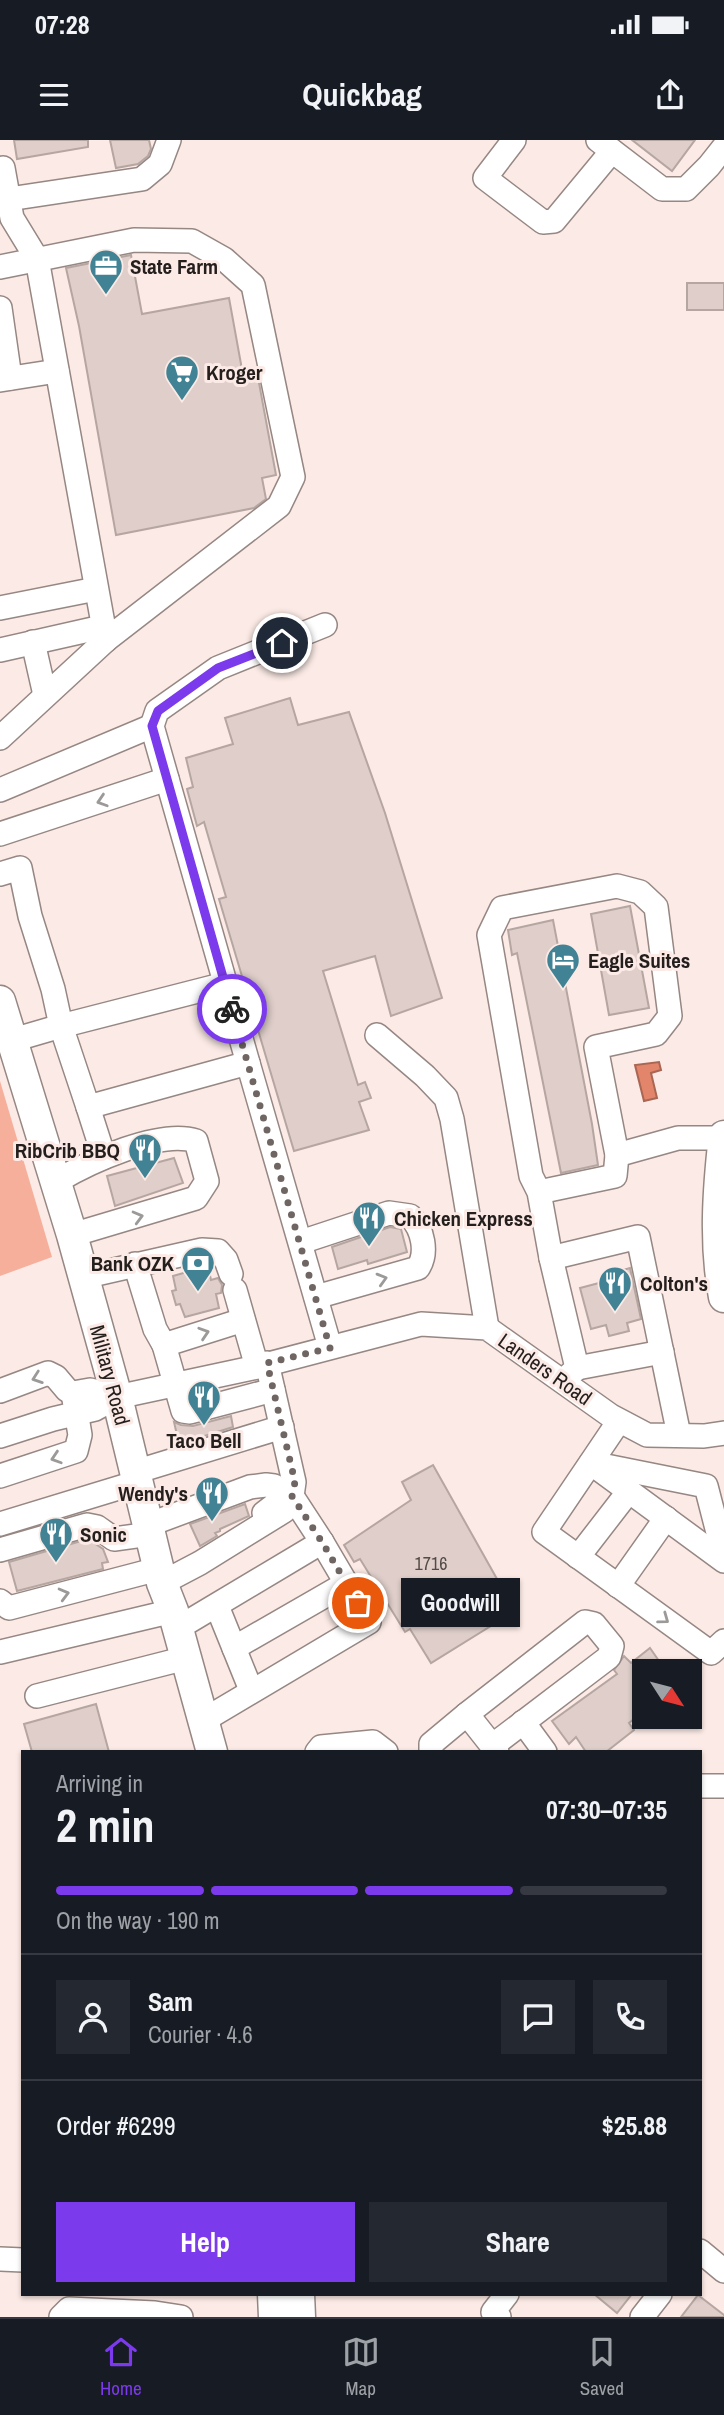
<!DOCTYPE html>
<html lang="en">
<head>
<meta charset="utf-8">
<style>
	body { margin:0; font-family:"Archivo Narrow",sans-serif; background:#242831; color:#f1f3f6; height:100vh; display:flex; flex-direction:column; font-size:26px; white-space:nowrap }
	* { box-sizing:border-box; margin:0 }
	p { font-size:23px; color:#9ea1a6 }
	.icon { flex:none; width:38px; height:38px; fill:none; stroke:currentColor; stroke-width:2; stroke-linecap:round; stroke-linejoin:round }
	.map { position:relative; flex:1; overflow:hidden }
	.panel { position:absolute; left:21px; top:1610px; width:681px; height:546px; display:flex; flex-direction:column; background:#171b24; border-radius:0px; box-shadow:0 2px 5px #0004 }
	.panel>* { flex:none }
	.needle { width:46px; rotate:126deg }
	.controls { position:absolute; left:632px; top:1519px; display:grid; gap:14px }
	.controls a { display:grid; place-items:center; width:70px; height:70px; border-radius:0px; background:#171b24; box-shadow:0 2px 5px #0004; font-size:35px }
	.pin { position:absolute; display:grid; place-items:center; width:60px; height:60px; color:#fff; margin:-30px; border:4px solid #fff; border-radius:50%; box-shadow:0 2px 7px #0007 }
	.courier { position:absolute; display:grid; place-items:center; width:70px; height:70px; margin:-35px; border:5px solid #7c3aed; border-radius:50%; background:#fff; color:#222; box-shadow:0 2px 9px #0007 }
	.bubble { position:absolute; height:49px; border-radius:0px; background:#171b24; box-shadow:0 2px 5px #0004; font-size:23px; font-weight:700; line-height:49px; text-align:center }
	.summary em { font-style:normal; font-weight:700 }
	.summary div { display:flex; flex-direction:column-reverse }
	.summary { display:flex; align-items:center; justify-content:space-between; height:119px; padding:0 35px }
	h1 { font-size:46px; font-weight:700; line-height:52px }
	.bar { display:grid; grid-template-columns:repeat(4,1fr); gap:10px 7px; align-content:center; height:84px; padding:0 35px }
	.bar i { height:9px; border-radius:5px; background:#363941 }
	.bar .on { background:#7c3aed }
	.bar p { grid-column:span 4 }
	.line { display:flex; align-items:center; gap:18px; padding:0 35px; border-top:2px solid #363941 }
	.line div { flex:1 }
	.round { display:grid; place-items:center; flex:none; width:74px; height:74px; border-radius:0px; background:#242831 }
	.primary-button { display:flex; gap:14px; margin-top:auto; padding:14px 35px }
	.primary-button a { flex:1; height:80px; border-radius:0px; background:#7c3aed; color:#fff; font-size:28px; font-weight:700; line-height:80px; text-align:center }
	.primary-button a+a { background:#242831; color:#f1f3f6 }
	.status { display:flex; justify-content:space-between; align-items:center; height:49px; padding:0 35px; background:#171b24; direction:ltr }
	.status svg { height:19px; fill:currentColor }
	header { display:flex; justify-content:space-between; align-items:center; height:91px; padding:0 35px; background:#171b24; font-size:32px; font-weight:700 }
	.menu { display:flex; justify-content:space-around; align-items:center; height:98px; border-top:2px solid #363941; background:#171b24; font-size:19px; color:#9ea1a6 }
	.menu a { display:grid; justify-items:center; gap:4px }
	.menu .on { color:#7c3aed }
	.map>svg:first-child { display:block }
</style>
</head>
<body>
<div class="status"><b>07:28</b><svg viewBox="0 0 49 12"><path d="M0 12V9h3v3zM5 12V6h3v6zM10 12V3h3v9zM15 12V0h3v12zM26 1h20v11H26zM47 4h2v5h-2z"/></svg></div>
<header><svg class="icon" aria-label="menu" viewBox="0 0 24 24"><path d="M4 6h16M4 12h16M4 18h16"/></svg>Quickbag<svg class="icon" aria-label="share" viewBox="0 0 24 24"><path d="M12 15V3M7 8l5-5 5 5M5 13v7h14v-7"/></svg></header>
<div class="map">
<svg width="724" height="2177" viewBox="0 0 724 2177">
	<rect width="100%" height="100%" fill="#fbeae5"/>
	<path fill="#f6af9b" d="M 0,941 L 52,1117 L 0,1136 Z"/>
	<path fill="#e2856a" stroke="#a96653" stroke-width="2" d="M 659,922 L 661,930 L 651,933 L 657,958 L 644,961 L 635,925 Z"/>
	<g fill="#dfceca" stroke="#b6a6a2" stroke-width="2">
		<path d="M 14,0 L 88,0 L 88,7 L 17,19 Z"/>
		<path d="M 110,0 L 149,0 L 151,9 L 148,16 L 138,24 L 116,28 Z"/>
		<path d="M 632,0 L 695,0 L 672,31 Z"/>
		<path d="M 131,115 L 142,174 L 229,158 L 243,235 L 257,232 L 276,335 L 262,338 L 266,359 L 254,368 L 116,395 L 79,186 L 66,128 Z"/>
		<rect x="687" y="143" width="37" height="27"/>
		<path d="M 290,558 L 298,585 L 349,572 L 385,673 L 442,858 L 391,876 L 375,816 L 323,831 L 358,945 L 365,942 L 371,958 L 359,962 L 369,990 L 294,1011 L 219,759 L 226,757 L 204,682 L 197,686 L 187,649 L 193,647 L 186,618 L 233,604 L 225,578 Z"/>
		<path d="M 630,766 L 649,868 L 609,875 L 591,774 Z"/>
		<path d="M 553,780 L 592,984 L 598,1025 L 561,1033 L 517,813 L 512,815 L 508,790 Z"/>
		<path d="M 174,1018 L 183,1043 L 115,1066 L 107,1036 Z"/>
		<path d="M 390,1087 L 401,1089 L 407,1112 L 368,1124 L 367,1120 L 338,1129 L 332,1107 Z"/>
		<path d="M 208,1126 L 211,1140 L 218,1138 L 222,1145 L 221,1153 L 216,1154 L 219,1168 L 185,1177 L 180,1164 L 176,1165 L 172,1151 L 176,1150 L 173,1136 Z"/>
		<path d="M 630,1128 L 641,1179 L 627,1183 L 629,1191 L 609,1196 L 606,1185 L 591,1189 L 580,1148 L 618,1138 L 616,1132 Z"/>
		<path d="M 231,1276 L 233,1287 L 179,1304 L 174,1282 L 181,1285 L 193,1286 Z"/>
		<path d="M 433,1325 L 515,1471 L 431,1523 L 410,1489 L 405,1492 L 360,1419 L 354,1422 L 344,1405 L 411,1360 L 402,1342 Z"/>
		<path d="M 245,1364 L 249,1376 L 220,1389 L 220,1391 L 215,1393 L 217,1396 L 200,1406 L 190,1384 Z"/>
		<path d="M 88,1399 L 103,1409 L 108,1422 L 102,1423 L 103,1429 L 17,1451 L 9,1422 Z"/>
		<path d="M 650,1508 L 666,1531 L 644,1531 L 644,1571 L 629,1583 L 634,1590 L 606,1612 L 586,1612 L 576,1597 L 569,1604 L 552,1581 L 617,1534 L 614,1530 L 624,1516 L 631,1523 Z"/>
		<path d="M 96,1564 L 109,1612 L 32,1612 L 24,1584 Z"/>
		<path d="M 594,2154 L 632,2154 L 617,2173 Z"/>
		<path d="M 698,2155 L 724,2175 L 724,2177 L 681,2177 Z"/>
	</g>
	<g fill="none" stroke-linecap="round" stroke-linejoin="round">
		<g stroke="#968783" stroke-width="26">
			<g id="minor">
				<path d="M 514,0 L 485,38 L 543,82 L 554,81 L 612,11"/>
				<path d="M 598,0 L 662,49 L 686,49 L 709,26 L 724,7"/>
				<path d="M 3,28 L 12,78 L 37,119 L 106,500"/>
				<path d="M 9,59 L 142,39 L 160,24 L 169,0"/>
				<path d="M 0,127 L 134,100 L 192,101 L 224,119 L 253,145 L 293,337 L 279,366 L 106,500 L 0,598"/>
				<path d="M 0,168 L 10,238"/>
				<path d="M 0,240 L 57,231"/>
				<path d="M 0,468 L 96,449"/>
				<path d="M 33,502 L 45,555"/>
				<path d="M 0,510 L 102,487"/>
				<path d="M 0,650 L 152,586"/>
				<path d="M 0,694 L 167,639"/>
				<path d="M 0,734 L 20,728 L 30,776 L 53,849 L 61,886 L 13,900"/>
				<path d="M 225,844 L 61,886 L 88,967 L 248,923 L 330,1207"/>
				<path d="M 377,895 L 425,936 L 446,958 L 452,979 L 487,1188"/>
				<path d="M 248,923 L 152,586 L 157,571 L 218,528 L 325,485"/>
				<path d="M 88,967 L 104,1017"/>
				<path d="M 617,1015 L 678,998 L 724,998"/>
				<path d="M 57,1041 C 89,1022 160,989 196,1001 L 207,1041 L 196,1058 L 72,1095"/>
				<path d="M 539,1052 L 531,1036 L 489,795 L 502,768 L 617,746 L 640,752 L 656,767 L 670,876 L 656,894 L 596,907 L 617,1015 L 615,1036 L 539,1052 L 551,1118 L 638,1097 L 679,1295"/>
				<path d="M 301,1102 L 389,1073 L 410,1076 C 423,1089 428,1113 418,1128 L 316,1157"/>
				<path d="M 551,1118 L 577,1228 L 563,1241"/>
				<path d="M 135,1124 L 155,1189 L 164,1205 L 183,1271 L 190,1272 L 273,1250"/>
				<path d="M 83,1137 L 202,1110 L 218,1111 L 226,1120 L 231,1134"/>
				<path d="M 235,1150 L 257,1227"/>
				<path d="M 164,1205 L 243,1180"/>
				<path d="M 577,1228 L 662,1212"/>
				<path d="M 0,1251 L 48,1233 L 56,1237 L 67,1250 L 73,1253 L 90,1250 L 117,1257"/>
				<path d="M 619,1281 L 544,1392 L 711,1513 L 724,1501"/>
				<path d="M 0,1296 L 53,1279 L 95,1269 L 117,1257 L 257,1227 L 421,1184 L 487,1188 L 611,1276 L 647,1295 L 704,1296 L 724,1293"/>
				<path d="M 591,1323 L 706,1346 L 724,1416"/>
				<path d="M 596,1327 L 724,1421"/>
				<path d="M 135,1332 L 282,1287"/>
				<path d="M 0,1336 L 76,1311 L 80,1295 L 73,1253"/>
				<path d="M 292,1356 L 322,1402"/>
				<path d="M 0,1384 L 138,1342"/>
				<path d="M 148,1385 L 250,1347 L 266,1345 L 274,1346 L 279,1355 L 277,1363 L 264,1373"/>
				<path d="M 0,1410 L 87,1385 L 97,1387 L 114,1399 L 150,1394"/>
				<path d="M 578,1417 L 629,1351"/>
				<path d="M 162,1443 L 200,1423 L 284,1371 L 292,1356 L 294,1342 L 267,1223"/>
				<path d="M 618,1446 L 666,1378"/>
				<path d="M 0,1461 L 9,1468 L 158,1429"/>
				<path d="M 217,1466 L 251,1550"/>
				<path d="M 178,1488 L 322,1402 L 369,1482 L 204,1580"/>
				<path d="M 234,1508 L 347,1443"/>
				<path d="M 0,1512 L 173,1471"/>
				<path d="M 37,1556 L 186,1518"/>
				<path d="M 523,1582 L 545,1612"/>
				<path d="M 492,1606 L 609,1517 L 612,1506 L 594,1484 L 585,1482 L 467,1574 L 497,1612"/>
				<path d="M 317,1612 L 321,1607 L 373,1602 L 386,1612"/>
				<path d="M 431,1612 L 431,1604 L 467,1574"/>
				<path d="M 700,1646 L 724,1646"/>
				<path d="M 700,2111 L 724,2131"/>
				<path d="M 0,2119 L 23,2120"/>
				<path d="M 61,2177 L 69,2169 L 155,2173 L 181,2177"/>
				<path d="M 499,2177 L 493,2172 L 507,2154"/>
				<path d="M 642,2177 L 660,2154"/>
			</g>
		</g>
		<g stroke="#968783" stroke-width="33">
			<g id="major">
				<path d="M 0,861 L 72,1095 L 117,1257 L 162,1443 L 173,1471 L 212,1612"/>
				<path d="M 724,996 C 718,1049 714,1104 724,1157"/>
				<path d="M 273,2154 L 274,2177"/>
				<path d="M 299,2154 L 300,2177"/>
			</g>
		</g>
		<use href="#minor" stroke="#fff" stroke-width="23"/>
		<use href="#major" stroke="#fff" stroke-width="30"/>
	</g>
	<defs><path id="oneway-chevron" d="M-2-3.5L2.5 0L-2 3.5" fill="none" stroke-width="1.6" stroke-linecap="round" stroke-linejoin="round" transform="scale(1.75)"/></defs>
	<g stroke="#9c9a99">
		<use href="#oneway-chevron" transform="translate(102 661) rotate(162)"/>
		<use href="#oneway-chevron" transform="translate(138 1077) rotate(-15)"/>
		<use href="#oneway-chevron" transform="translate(382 1139) rotate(-16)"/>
		<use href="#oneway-chevron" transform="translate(204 1193) rotate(-18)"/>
		<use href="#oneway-chevron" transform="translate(37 1238) rotate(161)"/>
		<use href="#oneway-chevron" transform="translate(56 1318) rotate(162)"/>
		<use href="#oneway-chevron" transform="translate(64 1454) rotate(-15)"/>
		<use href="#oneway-chevron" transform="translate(664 1479) rotate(36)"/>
	</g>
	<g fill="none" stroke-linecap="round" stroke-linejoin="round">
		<path stroke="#6f6663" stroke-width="7" stroke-dasharray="0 12.6" d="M 232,869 L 330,1208 L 267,1223 L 295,1342 L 292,1356 L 322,1402 L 358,1463"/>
		<path stroke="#7c3aed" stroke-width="9" d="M 232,869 L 152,586 L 158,571 L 218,528 L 282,503"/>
	</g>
	<defs>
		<g id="office-pin" transform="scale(1.75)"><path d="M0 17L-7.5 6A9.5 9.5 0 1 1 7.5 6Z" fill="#418394" stroke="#fbeae5"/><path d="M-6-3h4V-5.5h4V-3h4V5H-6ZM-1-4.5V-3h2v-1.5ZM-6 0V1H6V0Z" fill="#fff"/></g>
		<g id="supermarket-pin" transform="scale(1.75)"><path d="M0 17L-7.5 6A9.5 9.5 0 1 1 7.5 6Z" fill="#418394" stroke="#fbeae5"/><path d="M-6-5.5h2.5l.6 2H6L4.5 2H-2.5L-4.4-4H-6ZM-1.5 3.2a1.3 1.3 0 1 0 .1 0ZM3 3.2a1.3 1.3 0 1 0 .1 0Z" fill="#fff"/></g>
		<g id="hotel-pin" transform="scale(1.75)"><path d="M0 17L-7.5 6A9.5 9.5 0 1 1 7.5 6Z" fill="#418394" stroke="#fbeae5"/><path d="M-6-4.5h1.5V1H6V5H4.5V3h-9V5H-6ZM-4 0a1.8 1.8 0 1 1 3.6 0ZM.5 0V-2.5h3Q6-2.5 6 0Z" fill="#fff"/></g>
		<g id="restaurant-pin" transform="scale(1.75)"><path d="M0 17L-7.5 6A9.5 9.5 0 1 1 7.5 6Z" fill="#418394" stroke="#fbeae5"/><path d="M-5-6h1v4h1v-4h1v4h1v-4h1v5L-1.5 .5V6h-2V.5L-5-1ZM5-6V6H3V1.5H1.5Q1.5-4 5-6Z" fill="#fff"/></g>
		<g id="bank-pin" transform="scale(1.75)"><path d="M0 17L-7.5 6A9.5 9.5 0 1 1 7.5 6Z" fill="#418394" stroke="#fbeae5"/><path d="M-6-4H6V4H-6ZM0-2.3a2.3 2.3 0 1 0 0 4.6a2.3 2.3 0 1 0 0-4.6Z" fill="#fff"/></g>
	</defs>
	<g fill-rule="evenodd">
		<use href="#office-pin" x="106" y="126"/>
		<use href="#supermarket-pin" x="182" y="232"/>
		<use href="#hotel-pin" x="563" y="820"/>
		<use href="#restaurant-pin" x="145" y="1010"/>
		<use href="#restaurant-pin" x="369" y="1078"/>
		<use href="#bank-pin" x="198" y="1123"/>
		<use href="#restaurant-pin" x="615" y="1143"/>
		<use href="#restaurant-pin" x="204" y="1257"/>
		<use href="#restaurant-pin" x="212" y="1353"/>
		<use href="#restaurant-pin" x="56" y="1394"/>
	</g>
	<g text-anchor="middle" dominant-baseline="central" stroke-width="6" stroke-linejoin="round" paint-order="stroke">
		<g font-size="18" fill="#534b48">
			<text x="431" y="1423">1716</text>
		</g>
		<g font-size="21" font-weight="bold" fill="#241f1d" stroke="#fbeae5" text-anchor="start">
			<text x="130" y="126">State Farm</text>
			<text x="206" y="232">Kroger</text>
			<text x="588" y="820">Eagle Suites</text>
			<text x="120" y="1010" text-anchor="end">RibCrib BBQ</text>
			<text x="394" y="1078">Chicken Express</text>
			<text x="174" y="1123" text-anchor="end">Bank OZK</text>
			<text x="640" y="1143">Colton's</text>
			<text x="204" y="1300" text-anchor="middle">Taco Bell</text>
			<text x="188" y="1353" text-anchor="end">Wendy's</text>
			<text x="80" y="1394">Sonic</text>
		</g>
		<g font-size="21" fill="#241f1d" stroke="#fbeae5">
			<text transform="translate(545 1229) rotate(35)">Landers Road</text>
			<text transform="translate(110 1235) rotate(75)">Military Road</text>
		</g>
	</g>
</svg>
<div class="controls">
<a><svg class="needle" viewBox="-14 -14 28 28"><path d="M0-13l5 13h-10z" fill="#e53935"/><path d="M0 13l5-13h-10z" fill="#9ea1a6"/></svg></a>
</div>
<div class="pin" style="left:358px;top:1463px;background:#ea580c"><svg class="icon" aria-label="bag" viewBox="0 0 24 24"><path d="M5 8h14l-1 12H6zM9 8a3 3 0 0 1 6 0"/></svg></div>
<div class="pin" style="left:282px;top:503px;background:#1f2937"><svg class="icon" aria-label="home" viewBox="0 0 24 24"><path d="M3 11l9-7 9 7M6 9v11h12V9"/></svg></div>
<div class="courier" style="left:232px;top:869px"><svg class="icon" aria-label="bike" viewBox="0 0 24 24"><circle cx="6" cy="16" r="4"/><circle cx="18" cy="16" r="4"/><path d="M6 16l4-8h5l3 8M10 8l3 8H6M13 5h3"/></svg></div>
<div class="bubble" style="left:401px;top:1438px;width:119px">Goodwill</div>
<section class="panel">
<div class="summary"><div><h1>2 min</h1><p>Arriving in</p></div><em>07:30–07:35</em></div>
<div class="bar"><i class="on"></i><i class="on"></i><i class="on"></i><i></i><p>On the way · 190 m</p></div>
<div class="line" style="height:126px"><a class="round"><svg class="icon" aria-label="person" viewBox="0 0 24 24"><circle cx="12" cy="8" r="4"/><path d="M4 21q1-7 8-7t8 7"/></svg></a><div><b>Sam</b><p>Courier · 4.6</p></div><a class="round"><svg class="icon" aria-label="chat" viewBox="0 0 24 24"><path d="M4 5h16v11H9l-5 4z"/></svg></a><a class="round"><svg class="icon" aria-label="phone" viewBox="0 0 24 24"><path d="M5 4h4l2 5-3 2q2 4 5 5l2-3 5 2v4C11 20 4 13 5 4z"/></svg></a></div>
<div class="line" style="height:91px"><div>Order #6299</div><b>$25.88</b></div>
<div class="primary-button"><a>Help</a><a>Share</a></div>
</section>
</div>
<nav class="menu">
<a class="on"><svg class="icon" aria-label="home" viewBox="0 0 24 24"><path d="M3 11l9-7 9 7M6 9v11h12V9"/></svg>Home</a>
<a><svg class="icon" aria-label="map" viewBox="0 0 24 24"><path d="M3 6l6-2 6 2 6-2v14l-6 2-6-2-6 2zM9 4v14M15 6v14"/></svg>Map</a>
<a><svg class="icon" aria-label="saved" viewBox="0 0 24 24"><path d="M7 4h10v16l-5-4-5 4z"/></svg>Saved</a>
</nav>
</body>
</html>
